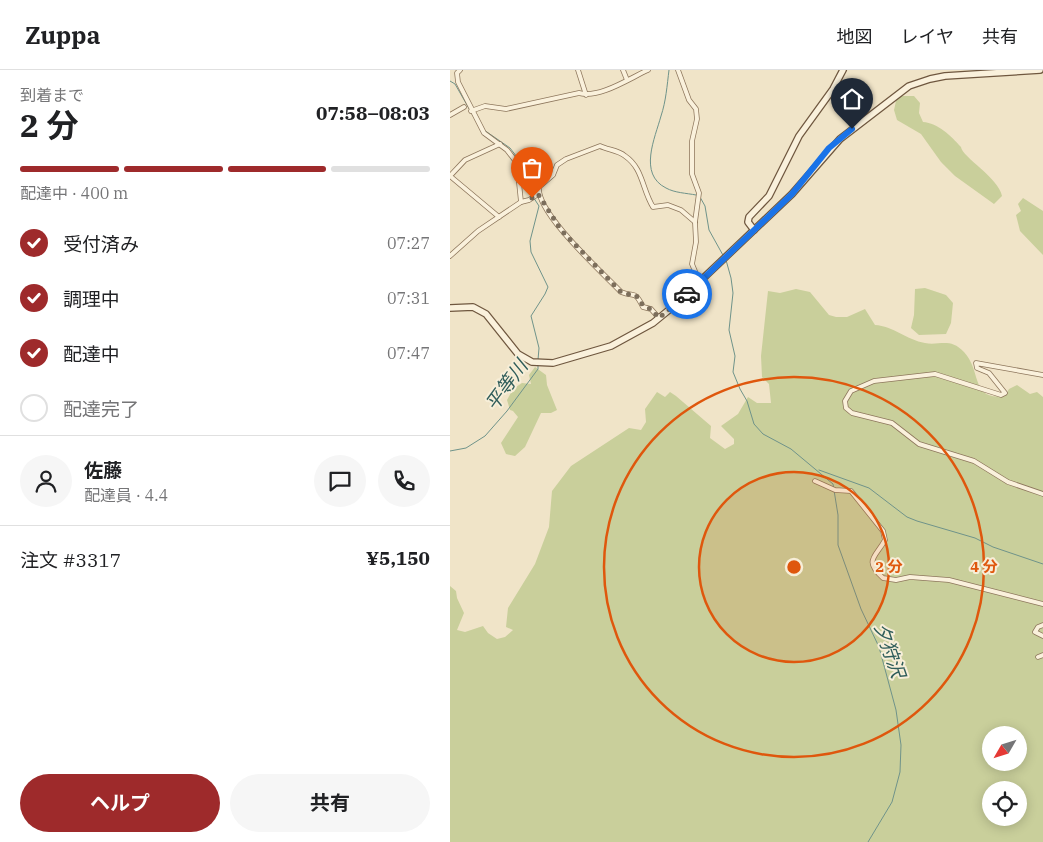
<!DOCTYPE html>
<html lang="ja">
<head>
<meta charset="utf-8">
<style>
	body { margin:0; font-family:"IBM Plex Serif","Noto Sans JP",serif; background:#f6f6f6; color:#202124; height:100vh; display:flex; flex-direction:column; font-size:19px; white-space:nowrap }
	* { box-sizing:border-box; margin:0 }
	p { font-size:16px; color:#757577 }
	.icon { flex:none; width:28px; height:28px; fill:none; stroke:currentColor; stroke-width:2; stroke-linecap:round; stroke-linejoin:round }
	.map { position:relative; flex:1; overflow:hidden }
	.side { display:flex; flex-direction:column; background:#fff; width:450px }
	.side>* { flex:none }
	.needle { width:32px; rotate:231deg }
	.tools { position:absolute; left:532px; top:656px; display:grid; gap:10px }
	.tools a { display:grid; place-items:center; width:45px; height:45px; border-radius:50%; background:#fff; box-shadow:0 2px 12px #0003; font-size:25px }
	.pin { position:absolute; display:grid; place-items:center; width:42px; height:42px; color:#fff; margin:-51px -21px; border-radius:50% 50% 50% 0; rotate:-45deg; box-shadow:0 0 5px #0007 }
	.pin .icon { rotate:45deg }
	.courier { position:absolute; display:grid; place-items:center; width:50px; height:50px; margin:-25px; border:4px solid #1a73e8; border-radius:50%; background:#fff; color:#222; box-shadow:0 1px 6px #0007 }
	.overview em { font-style:normal; font-weight:700 }
	.overview div { display:flex; flex-direction:column-reverse }
	.overview { display:flex; align-items:center; justify-content:space-between; height:85px; padding:0 20px }
	h1 { font-size:32px; font-weight:700; line-height:38px }
	.bar { display:grid; grid-template-columns:repeat(4,1fr); gap:8px 5px; align-content:center; height:60px; padding:0 20px }
	.bar i { height:6px; border-radius:4px; background:#e0e0e0 }
	.bar .current { background:#9e2a2b }
	.bar p { grid-column:span 4 }
	.line { display:flex; align-items:center; gap:12px; padding:0 20px; border-top:1px solid #e0e0e0 }
	.line div { flex:1 }
	.round { display:grid; place-items:center; flex:none; width:52px; height:52px; border-radius:26px; background:#f6f6f6 }
	ol { padding:0 20px; list-style:none }
	li { display:flex; align-items:center; gap:15px; height:55px }
	li p { margin-inline-start:auto }
	li .icon { padding:5px; border-radius:50%; background:#9e2a2b; color:#fff; stroke-width:4 }
	li:last-child { color:#757577 }
	li i { width:28px; height:28px; border:2px solid #e0e0e0; border-radius:50% }
	.button { display:flex; gap:10px; margin-top:auto; padding:10px 20px }
	.button a { flex:1; height:58px; border-radius:30px; background:#9e2a2b; color:#fff; font-size:20px; font-weight:700; line-height:58px; text-align:center }
	.button a+a { background:#f6f6f6; color:#202124 }
	header { display:flex; align-items:center; gap:30px; box-sizing:border-box; height:70px; padding:0 25px; background:#fff; border-bottom:1px solid #e0e0e0 }
	header strong { font-size:24px }
	nav { display:flex; gap:28px; margin-inline-start:auto; font-size:18px }
	main { display:flex; flex:1; min-height:0 }
	.map>svg:first-child { display:block }
</style>
</head>
<body>
<header>
<strong>Zuppa</strong>
<nav><a>地図</a><a>レイヤ</a><a>共有</a></nav>
</header>
<main>
<section class="side">
<div class="overview"><div><h1>2 分</h1><p>到着まで</p></div><em>07:58–08:03</em></div>
<div class="bar"><i class="current"></i><i class="current"></i><i class="current"></i><i></i><p>配達中 · 400 m</p></div>
<ol>
<li><svg class="icon" aria-label="check" viewBox="0 0 24 24"><path d="M5 12l5 5 9-10"/></svg>受付済み<p>07:27</p></li>
<li><svg class="icon" aria-label="check" viewBox="0 0 24 24"><path d="M5 12l5 5 9-10"/></svg>調理中<p>07:31</p></li>
<li><svg class="icon" aria-label="check" viewBox="0 0 24 24"><path d="M5 12l5 5 9-10"/></svg>配達中<p>07:47</p></li>
<li><i></i>配達完了</li>
</ol>
<div class="line" style="height:90px"><a class="round"><svg class="icon" aria-label="person" viewBox="0 0 24 24"><circle cx="12" cy="8" r="4"/><path d="M4 21q1-7 8-7t8 7"/></svg></a><div><b>佐藤</b><p>配達員 · 4.4</p></div><a class="round"><svg class="icon" aria-label="chat" viewBox="0 0 24 24"><path d="M4 5h16v11H9l-5 4z"/></svg></a><a class="round"><svg class="icon" aria-label="phone" viewBox="0 0 24 24"><path d="M5 4h4l2 5-3 2q2 4 5 5l2-3 5 2v4C11 20 4 13 5 4z"/></svg></a></div>
<div class="line" style="height:65px"><div>注文 #3317</div><b>¥5,150</b></div>
<div class="button"><a>ヘルプ</a><a>共有</a></div>
</section>
<div class="map">
<svg width="593" height="772" viewBox="0 0 593 772">
	<rect width="100%" height="100%" fill="#f0e4c8"/>
	<g fill="#c9cf9b" fill-rule="evenodd">
		<path d="M 450,26 L 464,26 L 470,33 L 469,43 L 473,52 C 488,53 501,66 511,77 C 512,87 549,108 552,126 L 544,134 L 505,106 L 491,92 L 471,64 L 447,50 L 444,40 L 446,31 Z"/>
		<path d="M 573,128 L 593,141 L 593,185 L 570,161 L 566,145 L 571,141 L 568,134 Z"/>
		<path d="M 475,218 L 496,225 L 503,233 L 501,253 L 496,264 L 469,265 L 461,258 L 464,245 L 465,219 Z"/>
		<path d="M 346,219 L 360,222 L 379,245 L 386,247 L 397,247 L 415,239 L 425,255 C 443,256 457,270 475,273 C 489,276 500,267 514,282 C 532,301 520,331 555,326 L 559,319 L 567,315 L 580,324 L 587,322 L 593,327 L 593,772 L 0,772 L 0,516 L 6,521 L 7,528 L 14,543 L 7,560 L 15,562 L 33,556 L 38,563 L 47,569 L 55,567 L 63,560 L 56,557 L 58,538 L 85,494 L 99,457 L 102,421 L 121,396 L 179,358 L 191,360 L 196,352 L 195,339 L 207,322 L 215,327 L 220,322 L 226,326 L 261,356 L 260,368 L 275,379 L 284,374 L 284,369 L 271,356 L 288,344 L 298,327 L 307,333 L 321,333 L 319,314 L 312,307 L 311,286 L 318,221 L 330,223 ZM 541,665 L 569,665 L 569,692 L 541,692 ZM 541,720 L 569,720 L 569,748 L 541,748 Z"/>
		<path d="M 85,297 L 96,305 L 97,315 L 107,340 L 101,343 L 91,343 L 75,377 L 65,386 L 56,384 L 51,373 L 68,347 L 63,341 L 60,340 L 57,330 L 63,319 L 72,313 L 81,314 L 79,305 Z"/>
	</g>
	<g fill="none" stroke-linecap="round" stroke-linejoin="round">
		<g stroke="#6f938a" stroke-width="1">
			<path d="M 219,0 C 217,16 216,31 211,46 C 205,68 188,104 216,118 C 225,123 236,123 246,125"/>
			<path d="M 0,11 L 5,14 L 29,56"/>
			<path d="M 34,60 L 60,78 L 70,91 L 76,116 L 89,136 L 80,171 L 81,182 L 98,217 L 95,224 L 81,246 L 89,278 L 88,290"/>
			<path d="M 250,127 L 255,136 L 259,160 L 274,187"/>
			<path d="M 276,190 L 281,208 L 283,223 L 279,260 L 285,286 L 283,302 L 290,319 L 297,331 L 304,354 L 313,364 L 341,379 L 383,414 L 388,445 L 388,475 L 411,539 L 429,577 L 446,640 L 451,675 L 450,702 L 442,732 L 418,772"/>
			<path d="M 0,381 L 16,378 L 35,366 L 57,341 L 88,299 L 88,294"/>
			<path d="M 369,400 L 419,418 L 457,447 L 467,451 L 525,468 L 543,477 L 593,494"/>
		</g>
		<g stroke="#8d765c" stroke-width="5.5">
			<g id="street">
				<path d="M 10,0 L 7,3 L 8,12 L 34,63 L 57,80 L 67,93 L 71,132"/>
				<path d="M 128,0 L 136,25"/>
				<path d="M 173,0 L 177,10"/>
				<path d="M 228,0 L 239,30 L 246,39 L 247,49 L 242,71 L 242,104 L 249,123 L 245,152 L 246,172 L 242,194 L 247,206"/>
				<path d="M 21,41 L 35,36 L 56,39 L 129,23 C 149,29 180,8 198,0"/>
				<path d="M 0,45 L 14,37"/>
				<path d="M 49,147 L 0,106 L 15,90 L 50,74"/>
				<path d="M 0,186 L 28,161 L 71,132 L 79,130 L 88,124"/>
				<path d="M 209,248 L 201,239 L 193,237 C 184,219 185,228 171,222 C 152,202 86,143 89,117 L 103,105 L 107,95 L 116,89 L 150,76 C 158,80 168,80 175,86 C 193,98 192,119 203,137 L 218,135 L 231,140 L 245,152"/>
				<path d="M 593,305 L 526,293 L 527,298 L 539,303 L 555,323 L 551,325 L 485,304 L 424,311 L 401,321 L 395,331 L 396,338 L 402,343 L 442,353 L 469,374 L 524,391 L 558,412 L 593,424"/>
				<path d="M 365,411 L 385,420 L 401,421 L 433,461 L 435,470 C 426,487 413,490 433,508 L 446,510 L 460,507 L 499,510 L 593,534"/>
				<path d="M 593,555 L 588,557 L 585,562 L 593,566"/>
				<path d="M 588,587 L 593,585"/>
			</g>
		</g>
		<g stroke="#6f573f" stroke-width="8">
			<g id="secondary">
				<path d="M 304,160 L 298,152 L 299,147 L 319,126 L 349,66 L 383,19 L 393,0"/>
				<path d="M 0,238 L 23,237 L 36,244 L 68,284 L 82,292 L 103,293 L 161,276 L 203,253 L 225,235 L 342,124 L 390,69 L 459,16 L 480,9 L 495,6 L 590,0"/>
			</g>
		</g>
		<use href="#street" stroke="#faf1dc" stroke-width="4"/>
		<use href="#secondary" stroke="#faf1dc" stroke-width="5.5"/>
	</g>
	<g fill="none" stroke-linecap="round" stroke-linejoin="round">
		<path stroke="#7c6e5b" stroke-width="5" stroke-dasharray="0 9" d="M 82,128 L 88,124 L 111,160 L 171,222 C 185,228 184,219 193,236 L 201,239 L 209,248 L 237,224"/>
		<path stroke="#1a73e8" stroke-width="6" d="M 237,224 L 342,124 L 379,78 L 402,59"/>
	</g>
	<circle cx="344" cy="497" r="95" fill="#df570d" fill-opacity=".12"/>
	<g fill="none" stroke="#df570d" stroke-width="2.5">
		<circle cx="344" cy="497" r="95"/>
		<circle cx="344" cy="497" r="190"/>
	</g>
	<g text-anchor="middle" dominant-baseline="central" stroke-width="4" stroke-linejoin="round" paint-order="stroke">
		<g font-size="19" font-style="italic" fill="#2f5d5a" stroke="#f7eed8">
			<text transform="translate(56 315) rotate(-54)">平等川</text>
			<text transform="translate(440 580) rotate(71)">夕狩沢</text>
		</g>
	</g>
	<circle cx="344" cy="497" r="8" fill="#df570d" stroke="#f7eed8" stroke-width="2.5"/>
	<g font-size="15" text-anchor="middle" font-weight="bold" fill="#df570d" stroke="#f7eed8" stroke-width="4" stroke-linejoin="round" paint-order="stroke">
		<text x="439" y="502">2 分</text>
		<text x="534" y="502">4 分</text>
	</g>
</svg>
<div class="tools">
<a><svg class="needle" viewBox="-14 -14 28 28"><path d="M0-13l5 13h-10z" fill="#e53935"/><path d="M0 13l5-13h-10z" fill="#757577"/></svg></a>
<a><svg class="icon" aria-label="locate" viewBox="0 0 24 24"><circle cx="12" cy="12" r="6"/><path d="M12 2v4M12 18v4M2 12h4M18 12h4"/></svg></a>
</div>
<div class="pin" style="left:82px;top:128px;background:#ea580c"><svg class="icon" aria-label="bag" viewBox="0 0 24 24"><path d="M5 8h14l-1 12H6zM9 8a3 3 0 0 1 6 0"/></svg></div>
<div class="pin" style="left:402px;top:59px;background:#1f2937"><svg class="icon" aria-label="home" viewBox="0 0 24 24"><path d="M3 11l9-7 9 7M6 9v11h12V9"/></svg></div>
<div class="courier" style="left:237px;top:224px"><svg class="icon" aria-label="car" viewBox="0 0 24 24"><path d="M5 17H2v-5l4-1 3-4h7l3 4 3 1v5h-3M9 17h6M6 11h13"/><circle cx="7" cy="17" r="2"/><circle cx="17" cy="17" r="2"/></svg></div>
</div>
</main>
</body>
</html>
